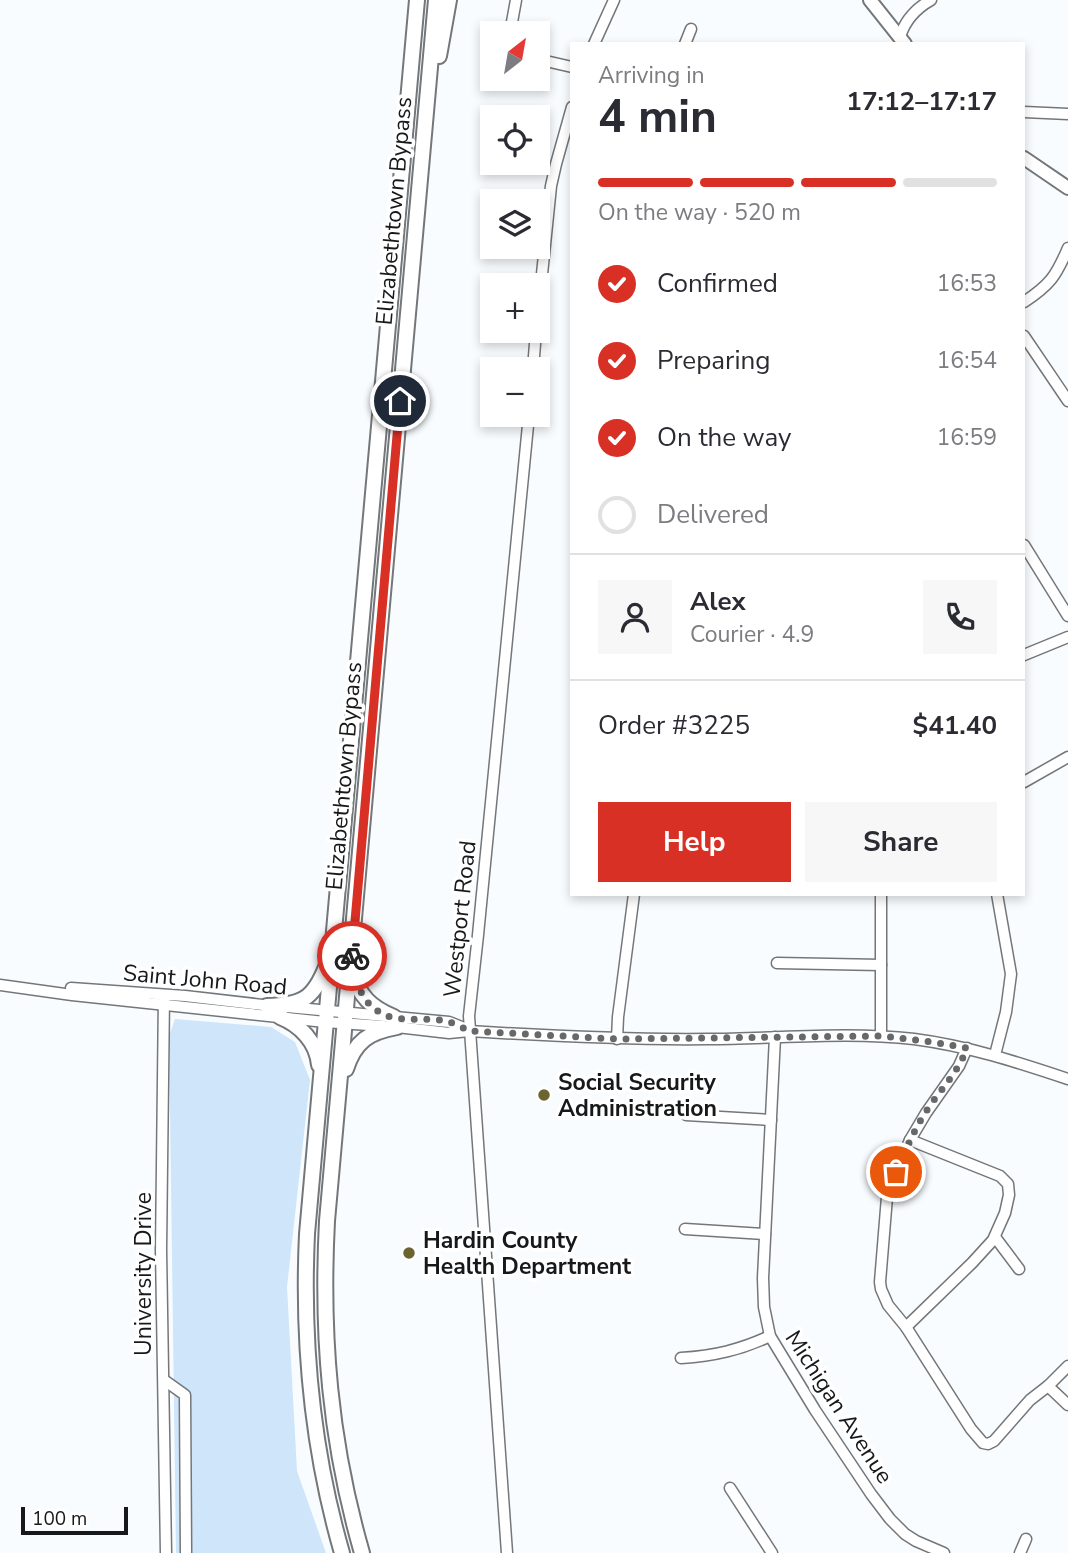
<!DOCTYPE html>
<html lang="en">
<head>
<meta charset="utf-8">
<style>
	body { margin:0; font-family:"Nunito Sans",sans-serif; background:#f7f7f7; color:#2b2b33; height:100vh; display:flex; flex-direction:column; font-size:26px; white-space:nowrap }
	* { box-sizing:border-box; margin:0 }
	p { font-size:23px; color:#7c7c81 }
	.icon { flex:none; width:38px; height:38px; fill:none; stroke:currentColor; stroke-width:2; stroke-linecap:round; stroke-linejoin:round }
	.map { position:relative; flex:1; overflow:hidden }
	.drawer { position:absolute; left:570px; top:42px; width:455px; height:854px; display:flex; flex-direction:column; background:#fff; border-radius:0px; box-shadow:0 4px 10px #0003 }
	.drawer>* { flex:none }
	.needle { width:46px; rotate:31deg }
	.buttons { position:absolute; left:480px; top:21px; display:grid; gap:14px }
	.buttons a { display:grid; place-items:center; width:70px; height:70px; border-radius:0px; background:#fff; box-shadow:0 4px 10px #0003; font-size:35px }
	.scale { position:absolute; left:21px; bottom:18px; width:107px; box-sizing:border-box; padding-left:7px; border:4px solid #171819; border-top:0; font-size:19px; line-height:24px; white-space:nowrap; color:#171819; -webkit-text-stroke:5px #fff; paint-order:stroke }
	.pin { position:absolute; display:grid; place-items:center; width:60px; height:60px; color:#fff; margin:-30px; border:4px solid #fff; border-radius:50%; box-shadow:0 2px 7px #0007 }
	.courier { position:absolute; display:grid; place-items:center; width:70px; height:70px; margin:-35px; border:5px solid #d93025; border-radius:50%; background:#fff; color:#222; box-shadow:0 2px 9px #0007 }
	.headline em { font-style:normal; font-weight:700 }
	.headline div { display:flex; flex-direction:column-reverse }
	.headline { display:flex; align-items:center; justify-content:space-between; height:119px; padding:0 28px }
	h1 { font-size:46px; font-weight:700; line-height:52px }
	.bar { display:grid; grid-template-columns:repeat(4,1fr); gap:10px 7px; align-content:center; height:84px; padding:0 28px }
	.bar i { height:9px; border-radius:5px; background:#e1e1e2 }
	.bar .selected { background:#d93025 }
	.bar p { grid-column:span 4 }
	.line { display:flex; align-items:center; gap:18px; padding:0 28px; border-top:2px solid #e1e1e2 }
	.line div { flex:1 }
	.round { display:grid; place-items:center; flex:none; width:74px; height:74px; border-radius:0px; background:#f7f7f7 }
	ol { padding:0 28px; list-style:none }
	li { display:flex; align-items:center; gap:21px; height:77px }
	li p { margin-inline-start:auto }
	li .icon { padding:7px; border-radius:50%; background:#d93025; color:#fff; stroke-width:4 }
	li:last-child { color:#7c7c81 }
	li i { width:38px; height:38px; border:4px solid #e1e1e2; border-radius:50% }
	.primary-button { display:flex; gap:14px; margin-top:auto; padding:14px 28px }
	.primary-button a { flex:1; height:80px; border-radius:0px; background:#d93025; color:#fff; font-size:28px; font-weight:700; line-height:80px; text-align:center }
	.primary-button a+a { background:#f7f7f7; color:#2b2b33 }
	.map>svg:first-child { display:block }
</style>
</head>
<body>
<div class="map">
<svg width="1068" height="1553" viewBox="0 0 1068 1553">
	<rect width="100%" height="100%" fill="#f8fcff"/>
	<path fill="#cee5fa" d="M 175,1019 L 271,1027 L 295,1042 L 310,1080 L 287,1287 L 297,1471 L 326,1553 L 176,1553 L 169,1036 Z"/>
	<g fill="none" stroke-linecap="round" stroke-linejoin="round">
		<g stroke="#74777a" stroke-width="13">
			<g id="minor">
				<path d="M 510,33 L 516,0"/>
				<path d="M 900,37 C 905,20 915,9 931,0"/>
				<path d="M 594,44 L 614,0"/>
				<path d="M 685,44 L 691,29"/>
				<path d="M 537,59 L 572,67"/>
				<path d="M 1024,112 L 1068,114"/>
				<path d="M 1024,302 C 1050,285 1056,276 1068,248"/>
				<path d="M 537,323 L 551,186 L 556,164 L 572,107"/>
				<path d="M 1024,336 L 1068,401"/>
				<path d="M 533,369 L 536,331"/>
				<path d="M 1024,545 L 1068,616"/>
				<path d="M 1024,655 L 1068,637"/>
				<path d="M 1024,782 L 1068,757"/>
				<path d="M 777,963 L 881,965"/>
				<path d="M 0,985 L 72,995 L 325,1022 L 397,1027 L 449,1033 L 469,1031 C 549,1036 628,1040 708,1039 C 776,1039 846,1031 914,1039 C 968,1046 1017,1062 1068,1079"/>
				<path d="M 71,988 L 185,996 L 272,1006"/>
				<path d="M 164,995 L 161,1250 L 166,1553"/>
				<path d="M 287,1007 L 449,1022 L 469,1030"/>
				<path d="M 881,1036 L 881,894"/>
				<path d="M 775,1037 L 763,1278 L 764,1307 L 770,1336 L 815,1410 L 871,1494 L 890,1519 L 905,1534 L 916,1541 L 944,1553"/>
				<path d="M 617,1039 L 618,1017 L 634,894"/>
				<path d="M 967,1048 L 959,1066 L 926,1113 L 910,1140 L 896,1172 L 887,1197 L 880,1282 L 881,1289 L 888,1305 L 906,1327 L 971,1429 L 983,1443 L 988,1444 L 994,1441 L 1030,1400 L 1048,1386 L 1068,1366"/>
				<path d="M 995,1055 L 1006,1012 L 1011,974 L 997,894"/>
				<path d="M 686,1115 L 771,1120"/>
				<path d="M 685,1229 L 765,1234"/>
				<path d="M 995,1237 L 1019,1269"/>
				<path d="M 906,1327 L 972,1263 L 993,1240 L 1005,1213 L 1009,1195 L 1008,1184 L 1000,1176 L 910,1140"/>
				<path d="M 681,1358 C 714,1356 740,1350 770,1336"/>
				<path d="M 164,1380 L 185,1395 L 186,1553"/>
				<path d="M 1048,1386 L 1068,1405"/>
				<path d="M 730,1488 L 772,1553"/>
				<path d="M 507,1553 L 469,1016 L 478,935 L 529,415"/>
				<path d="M 1020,1553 L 1026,1539"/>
			</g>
		</g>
		<g stroke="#74777a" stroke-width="16">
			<g id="major">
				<path d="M 870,0 L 905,44"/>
				<path d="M 1024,158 L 1068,188"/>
			</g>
		</g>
		<g stroke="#74777a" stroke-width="18">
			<g id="highway">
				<path d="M 439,56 L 449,0"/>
				<path d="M 353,972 C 358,996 372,1008 394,1017"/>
				<path d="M 267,1006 C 301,1005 313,1000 326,967"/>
				<path d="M 280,1017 C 300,1025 317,1042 319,1065"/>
				<path d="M 346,1069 C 355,1041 369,1032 397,1027"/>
				<path d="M 342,1553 C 312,1449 302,1342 307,1234 L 417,0"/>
				<path d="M 362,1553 C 330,1442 321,1337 327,1221 L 436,0"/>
			</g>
		</g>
		<use href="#minor" stroke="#fff" stroke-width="10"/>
		<use href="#major" stroke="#fff" stroke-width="12"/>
		<use href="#highway" stroke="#fff" stroke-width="14"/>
	</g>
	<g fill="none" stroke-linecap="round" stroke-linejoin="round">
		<path stroke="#66686a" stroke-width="7" stroke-dasharray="0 12.6" d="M 352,956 C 355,984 363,1011 395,1018 C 413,1021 432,1017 449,1022 C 456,1024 463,1028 469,1031 L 617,1039 L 881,1036 L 932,1042 L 967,1048 C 958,1073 939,1091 925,1113 C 913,1132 905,1152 896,1172"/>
		<path stroke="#d93025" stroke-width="9" d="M 352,956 L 400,401"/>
	</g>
	<g fill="#6c6430" stroke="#fff" stroke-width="2.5">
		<circle cx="544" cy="1095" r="7"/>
		<circle cx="409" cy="1253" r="7"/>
	</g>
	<g text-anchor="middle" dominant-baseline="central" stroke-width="7" stroke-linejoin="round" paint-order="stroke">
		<g font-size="23" fill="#171819" stroke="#fff">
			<text transform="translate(394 211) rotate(-85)">Elizabethtown Bypass</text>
			<text transform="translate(344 776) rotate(-85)">Elizabethtown Bypass</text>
			<text transform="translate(460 919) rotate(-84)">Westport Road</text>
			<text transform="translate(205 980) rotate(5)">Saint John Road</text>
			<text transform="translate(143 1274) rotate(-90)">University Drive</text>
			<text transform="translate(839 1407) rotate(57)">Michigan Avenue</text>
		</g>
		<g font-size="23" font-weight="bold" fill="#171819" stroke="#fff" text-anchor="start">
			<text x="558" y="1082">Social Security<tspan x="558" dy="26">Administration</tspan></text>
			<text x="423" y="1240">Hardin County<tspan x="423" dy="26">Health Department</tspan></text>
		</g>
	</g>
</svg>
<div class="buttons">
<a><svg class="needle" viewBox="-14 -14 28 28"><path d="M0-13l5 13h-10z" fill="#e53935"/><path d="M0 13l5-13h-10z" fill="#7c7c81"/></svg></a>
<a><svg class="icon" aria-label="locate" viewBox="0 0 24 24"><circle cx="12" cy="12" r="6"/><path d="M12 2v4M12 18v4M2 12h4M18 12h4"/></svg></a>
<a><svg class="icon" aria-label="layers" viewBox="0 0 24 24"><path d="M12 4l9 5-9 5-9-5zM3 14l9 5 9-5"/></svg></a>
<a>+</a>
<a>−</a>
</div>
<div class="scale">100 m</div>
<div class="pin" style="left:896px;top:1172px;background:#ea580c"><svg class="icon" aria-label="bag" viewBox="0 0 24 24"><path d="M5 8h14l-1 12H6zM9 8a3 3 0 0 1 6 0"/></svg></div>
<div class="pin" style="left:400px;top:401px;background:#1f2937"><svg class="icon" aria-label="home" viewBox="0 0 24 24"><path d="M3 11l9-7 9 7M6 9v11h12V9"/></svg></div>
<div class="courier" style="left:352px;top:956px"><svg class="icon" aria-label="bike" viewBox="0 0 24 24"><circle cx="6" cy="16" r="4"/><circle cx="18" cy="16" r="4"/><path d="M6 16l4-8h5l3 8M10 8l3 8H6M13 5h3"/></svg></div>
<section class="drawer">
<div class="headline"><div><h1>4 min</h1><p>Arriving in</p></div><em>17:12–17:17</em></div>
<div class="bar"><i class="selected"></i><i class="selected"></i><i class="selected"></i><i></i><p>On the way · 520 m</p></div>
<ol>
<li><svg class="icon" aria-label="check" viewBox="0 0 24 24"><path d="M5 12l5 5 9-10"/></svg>Confirmed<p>16:53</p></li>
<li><svg class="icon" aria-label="check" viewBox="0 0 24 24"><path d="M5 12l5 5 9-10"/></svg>Preparing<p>16:54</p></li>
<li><svg class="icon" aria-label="check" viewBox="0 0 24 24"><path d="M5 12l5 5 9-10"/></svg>On the way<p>16:59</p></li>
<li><i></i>Delivered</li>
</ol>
<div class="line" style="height:126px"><a class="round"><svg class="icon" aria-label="person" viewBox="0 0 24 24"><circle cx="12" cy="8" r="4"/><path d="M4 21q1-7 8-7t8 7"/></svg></a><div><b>Alex</b><p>Courier · 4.9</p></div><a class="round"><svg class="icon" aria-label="phone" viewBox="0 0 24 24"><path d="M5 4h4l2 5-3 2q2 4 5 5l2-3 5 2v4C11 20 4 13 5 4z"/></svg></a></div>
<div class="line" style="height:91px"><div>Order #3225</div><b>$41.40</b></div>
<div class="primary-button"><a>Help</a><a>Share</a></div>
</section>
</div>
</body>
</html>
